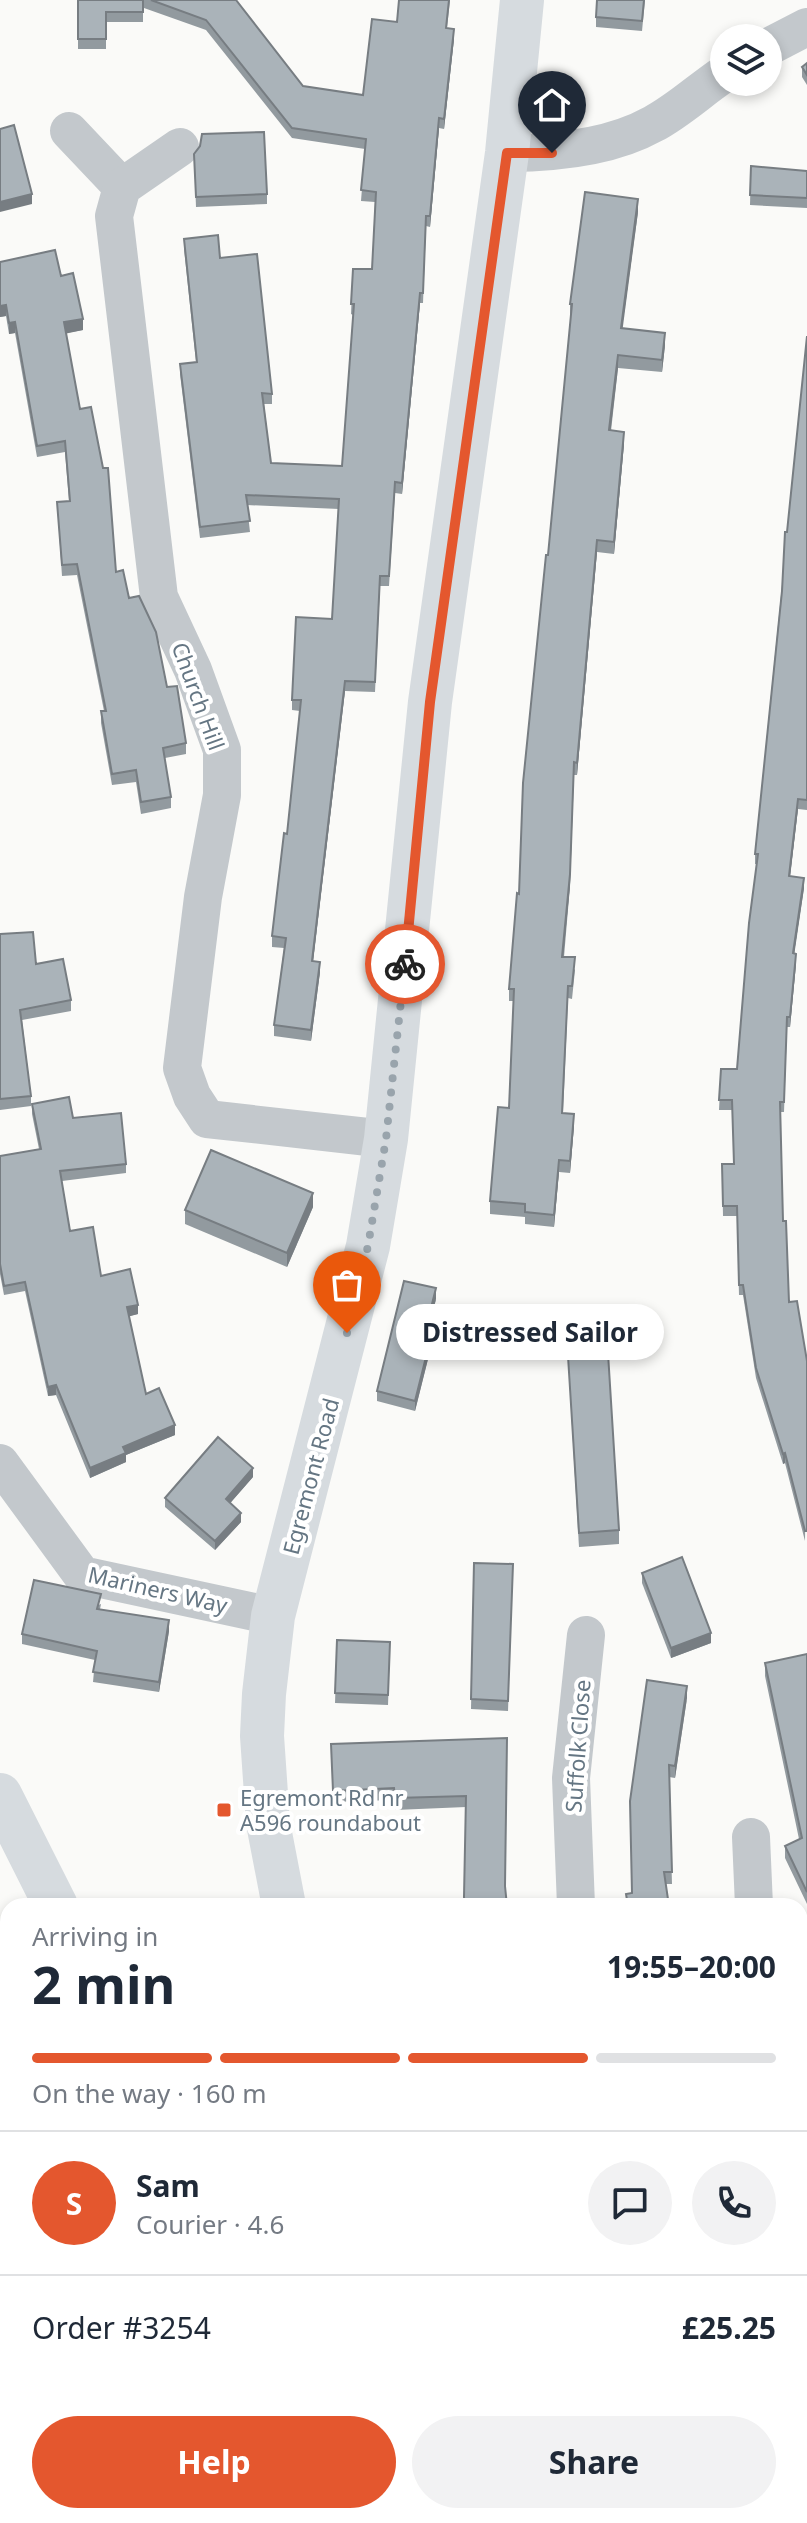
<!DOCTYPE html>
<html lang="en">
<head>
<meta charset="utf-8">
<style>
	body { margin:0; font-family:"Noto Sans",sans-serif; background:#f2f2f3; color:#1f2937; height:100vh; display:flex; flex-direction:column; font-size:30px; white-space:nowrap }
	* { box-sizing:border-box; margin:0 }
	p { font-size:26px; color:#747a83 }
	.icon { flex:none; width:44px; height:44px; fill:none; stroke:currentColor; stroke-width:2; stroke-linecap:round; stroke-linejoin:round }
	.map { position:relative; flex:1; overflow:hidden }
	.details { position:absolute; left:0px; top:1898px; width:808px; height:626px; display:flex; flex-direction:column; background:#fff; border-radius:24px 24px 0 0; box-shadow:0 4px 12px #0003 }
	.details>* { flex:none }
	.buttons { position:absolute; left:710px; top:24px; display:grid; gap:16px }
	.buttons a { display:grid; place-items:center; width:72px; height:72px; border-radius:50%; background:#fff; box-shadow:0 4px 12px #0003; font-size:40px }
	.pin { position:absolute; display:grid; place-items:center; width:68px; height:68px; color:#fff; margin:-82px -34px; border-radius:50% 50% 50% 0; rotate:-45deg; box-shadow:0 0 8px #0007 }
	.pin .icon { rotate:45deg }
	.courier { position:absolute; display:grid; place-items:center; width:80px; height:80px; margin:-40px; border:6px solid #e4572e; border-radius:50%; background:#fff; color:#222; box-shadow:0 2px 10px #0007 }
	.bubble { position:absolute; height:56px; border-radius:28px; background:#fff; box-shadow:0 4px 12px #0003; font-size:26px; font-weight:700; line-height:56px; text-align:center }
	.overview em { font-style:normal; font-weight:700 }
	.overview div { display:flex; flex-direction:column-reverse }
	.overview { display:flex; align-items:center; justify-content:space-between; height:136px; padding:0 32px }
	h1 { font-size:52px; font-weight:700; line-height:60px }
	.bar { display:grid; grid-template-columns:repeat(4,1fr); gap:12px 8px; align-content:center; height:96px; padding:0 32px }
	.bar i { height:10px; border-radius:6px; background:#e0e1e3 }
	.bar .selected { background:#e4572e }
	.bar p { grid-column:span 4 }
	.line { display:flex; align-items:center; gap:20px; padding:0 32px; border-top:2px solid #e0e1e3 }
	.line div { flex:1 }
	.round { display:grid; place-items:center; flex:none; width:84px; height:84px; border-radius:42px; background:#f2f2f3 }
	.cta { display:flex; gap:16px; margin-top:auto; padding:16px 32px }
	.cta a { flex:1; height:92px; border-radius:48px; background:#e4572e; color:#fff; font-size:32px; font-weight:700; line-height:92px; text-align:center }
	.cta a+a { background:#f2f2f3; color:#1f2937 }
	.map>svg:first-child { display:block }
</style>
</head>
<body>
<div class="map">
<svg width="807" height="2523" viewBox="0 0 807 2523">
	<rect width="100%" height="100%" fill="#fafaf8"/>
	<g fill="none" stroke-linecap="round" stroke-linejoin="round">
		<g stroke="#c3c8cc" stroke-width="38">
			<path d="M 768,47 L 807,27"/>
			<path d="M 69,131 L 122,187"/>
			<path d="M 180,147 L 122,187 L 114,216 L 159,597 L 193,670 L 222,750 L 222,795 L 203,897 L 182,1068 L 192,1096 L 207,1119 L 386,1139"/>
			<path d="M 507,153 C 555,153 610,148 653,124 C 678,111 700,90 724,74"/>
			<path d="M 0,1463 L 82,1575 L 273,1616"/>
			<path d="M 751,1837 L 754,1906"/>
			<path d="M 576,1906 L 571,1778 L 586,1635"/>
			<path d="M 800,2237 L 807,2248"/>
			<path d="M 800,2501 L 804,2505"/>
		</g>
		<g stroke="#d6dbdf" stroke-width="44">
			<path d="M 284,1906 L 268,1823 L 262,1736 L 264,1694 L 273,1616 L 368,1246 L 386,1139 L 430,702 L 507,153 L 522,0"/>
			<path d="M 800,2121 L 807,2121"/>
		</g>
		<g stroke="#d6dbdf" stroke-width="44">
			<path d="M 0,1795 L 56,1906"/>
			<path d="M 489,2516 L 492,2523"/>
		</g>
	</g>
	<g fill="#929a9f">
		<path d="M 78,0 L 143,0 L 143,22 L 106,22 L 106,49 L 78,49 Z"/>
		<path d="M 144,0 L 236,0 L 303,86 L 363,95 L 397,22 L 399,0 L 450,0 L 447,28 L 454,39 L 444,129 L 439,128 L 430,227 L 426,226 L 423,303 L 420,303 L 402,494 L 395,493 L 389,586 L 380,586 L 375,692 L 345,691 L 313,961 L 320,972 L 311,1041 L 274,1036 L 274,1025 L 284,948 L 272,947 L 272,936 L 287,834 L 300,711 L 292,710 L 292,700 L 332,619 L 339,509 L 247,505 L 250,532 L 200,538 L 180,374 L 180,364 L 196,362 L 184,249 L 184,239 L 220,258 L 272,394 L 272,404 L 264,404 L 271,463 L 342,466 L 353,315 L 351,314 L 353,269 L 372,269 L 375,202 L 361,201 L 365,149 L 292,138 L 206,30 L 144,8 Z"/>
		<path d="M 645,0 L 642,31 L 596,27 L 596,17 Z"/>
		<path d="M 807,63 L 807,85 L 802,77 L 802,67 Z"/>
		<path d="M 194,154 L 267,194 L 267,204 L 196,207 Z"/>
		<path d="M 751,166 L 807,171 L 807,208 L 750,205 Z"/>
		<path d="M 638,212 L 622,328 L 665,345 L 662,372 L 618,368 L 611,431 L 624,444 L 614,554 L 597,552 L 577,775 L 574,775 L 570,886 L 564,957 L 575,970 L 572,999 L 568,998 L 563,1113 L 574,1126 L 570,1173 L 559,1172 L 554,1227 L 525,1224 L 525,1217 L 490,1214 L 490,1201 L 509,1108 L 514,1001 L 509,1001 L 509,989 L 519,894 L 548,555 L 571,317 L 570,316 L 570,304 Z"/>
		<path d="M 0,262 L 61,276 L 83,330 L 66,333 L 80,409 L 116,572 L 167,687 L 186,743 L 186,754 L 165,758 L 171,797 L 171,808 L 141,814 L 136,782 L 112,785 L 101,723 L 101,711 L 104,711 L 77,575 L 62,576 L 57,502 L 69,501 L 65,452 L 37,457 L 15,333 L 9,334 L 6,316 L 0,317 Z"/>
		<path d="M 807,336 L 807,810 L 798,809 L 790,876 L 804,888 L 794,953 L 796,964 L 790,1027 L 787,1027 L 784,1112 L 780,1112 L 783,1221 L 789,1302 L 807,1361 L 805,1541 L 785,1463 L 783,1464 L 756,1378 L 743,1295 L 739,1295 L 737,1216 L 723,1216 L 722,1164 L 734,1164 L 732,1110 L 719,1110 L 721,1069 L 737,1069 L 757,864 L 755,864 L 755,854 Z"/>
		<path d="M 0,934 L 36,964 L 71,1000 L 71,1011 L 22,1020 L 31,1096 L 31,1106 L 0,1110 Z"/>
		<path d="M 32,1104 L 73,1118 L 126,1164 L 126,1173 L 62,1181 L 70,1231 L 101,1276 L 138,1314 L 129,1316 L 146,1394 L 175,1435 L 126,1455 L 126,1462 L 90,1478 L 56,1395 L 48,1396 L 25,1291 L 4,1295 L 0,1274 L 0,1156 L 39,1149 L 32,1114 Z"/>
		<path d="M 313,1207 L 287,1267 L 185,1224 L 185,1210 Z"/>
		<path d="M 436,1299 L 434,1308 L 461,1325 L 454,1353 L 431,1347 L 415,1411 L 377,1401 L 377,1391 Z"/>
		<path d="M 567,1340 L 619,1530 L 619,1544 L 579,1547 Z"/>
		<path d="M 253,1477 L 230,1503 L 241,1522 L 215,1550 L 165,1507 L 165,1498 Z"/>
		<path d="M 474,1563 L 513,1564 L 508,1711 L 471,1709 Z"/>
		<path d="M 642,1573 L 711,1643 L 671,1658 L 642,1583 Z"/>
		<path d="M 101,1604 L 100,1609 L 169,1631 L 159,1692 L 93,1682 L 95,1660 L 22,1644 L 22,1634 Z"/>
		<path d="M 337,1640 L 390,1642 L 388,1705 L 335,1703 Z"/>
		<path d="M 807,1654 L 807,1904 L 785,1858 L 785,1846 L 799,1839 L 765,1676 L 765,1663 Z"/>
		<path d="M 687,1698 L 675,1778 L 669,1777 L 672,1884 L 666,1884 L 669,1906 L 626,1906 L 626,1894 L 632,1893 Z"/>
		<path d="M 507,1738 L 505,1887 L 507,1906 L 464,1906 L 466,1807 L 395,1810 L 394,1800 L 333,1802 L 331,1744 Z"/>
		<path d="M 807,1939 L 807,2018 L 800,1994 L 800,1941 Z"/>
		<path d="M 800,2330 L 807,2338 L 807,2409 L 800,2402 Z"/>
		<path d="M 0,2450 L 110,2523 L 1,2523 Z"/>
		<path d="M 343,2516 L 411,2516 L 414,2523 L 344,2523 Z"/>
		<path d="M 596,2516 L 667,2516 L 656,2523 L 600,2523 Z"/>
	</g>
	<g fill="#777d82">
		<path d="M 454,29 L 454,39 L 444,129 L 444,119 Z"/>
		<path d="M 439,118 L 439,128 L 430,227 L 430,216 Z"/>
		<path d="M 32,194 L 32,204 L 0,212 L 0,202 Z"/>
		<path d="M 638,199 L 638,212 L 621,341 L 621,328 Z"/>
		<path d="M 420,293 L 420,303 L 402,494 L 402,483 Z"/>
		<path d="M 6,305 L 6,316 L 0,317 L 0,306 Z"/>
		<path d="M 83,319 L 83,330 L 64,334 L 64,322 Z"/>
		<path d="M 15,322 L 15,333 L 9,334 L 9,323 Z"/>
		<path d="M 665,333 L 665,345 L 662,372 L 662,360 Z"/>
		<path d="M 618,355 L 618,368 L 609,443 L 609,430 Z"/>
		<path d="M 624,432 L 624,444 L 614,554 L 614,542 Z"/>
		<path d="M 597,540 L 597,552 L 577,775 L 577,763 Z"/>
		<path d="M 345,681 L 345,691 L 312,971 L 312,961 Z"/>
		<path d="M 574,762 L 570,886 L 562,969 L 562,957 Z"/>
		<path d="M 798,799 L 798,809 L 789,886 L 789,876 Z"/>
		<path d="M 804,878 L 804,888 L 793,963 L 793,953 Z"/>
		<path d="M 796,954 L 796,964 L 790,1027 L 790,1017 Z"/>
		<path d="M 320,962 L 320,972 L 311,1041 L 311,1030 Z"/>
		<path d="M 574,1114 L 574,1126 L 570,1173 L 570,1161 Z"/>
		<path d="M 559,1160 L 559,1172 L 554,1227 L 554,1215 Z"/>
		<path d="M 313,1193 L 313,1207 L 287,1267 L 287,1253 Z"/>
		<path d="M 436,1288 L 436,1299 L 431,1318 L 431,1308 Z"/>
		<path d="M 138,1305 L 138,1314 L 127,1317 L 127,1307 Z"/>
		<path d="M 461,1315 L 461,1325 L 454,1353 L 454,1343 Z"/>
		<path d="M 431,1337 L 431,1347 L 415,1411 L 415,1401 Z"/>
		<path d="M 56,1385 L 56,1395 L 48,1396 L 48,1387 Z"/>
		<path d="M 175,1425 L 175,1435 L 126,1455 L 126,1462 L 90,1478 L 90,1468 L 123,1447 Z"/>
		<path d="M 785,1453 L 785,1463 L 783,1464 L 783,1454 Z"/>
		<path d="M 253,1468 L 253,1477 L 226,1508 L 226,1499 Z"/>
		<path d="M 241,1513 L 241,1522 L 215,1550 L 215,1541 Z"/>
		<path d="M 169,1620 L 169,1631 L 159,1692 L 159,1682 Z"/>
		<path d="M 711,1633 L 711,1643 L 671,1658 L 671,1648 Z"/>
		<path d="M 687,1686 L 687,1698 L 675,1778 L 675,1766 Z"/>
		<path d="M 651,2516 L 667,2516 L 656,2523 L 639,2523 Z"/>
	</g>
	<g fill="#aab3b9" stroke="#777d82" stroke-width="2">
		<path d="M 78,0 L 143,0 L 143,12 L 106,12 L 106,39 L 78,39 Z"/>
		<path d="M 151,0 L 236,0 L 303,86 L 363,95 L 372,19 L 397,22 L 399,0 L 449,0 L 446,28 L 454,29 L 444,119 L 439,118 L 430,216 L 426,216 L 423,293 L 420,293 L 402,483 L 395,482 L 389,576 L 380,576 L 375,682 L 345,681 L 312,961 L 320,962 L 311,1030 L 274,1025 L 286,938 L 272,936 L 284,833 L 287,834 L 301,700 L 292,700 L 296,617 L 332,619 L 339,499 L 246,495 L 250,521 L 200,527 L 180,364 L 197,362 L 184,239 L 218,235 L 220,258 L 257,254 L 272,394 L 262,393 L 271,463 L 342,466 L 354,304 L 351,304 L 353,269 L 372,269 L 376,192 L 361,190 L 366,139 L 292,128 L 206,20 Z"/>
		<path d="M 597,0 L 644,0 L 642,21 L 596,17 Z"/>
		<path d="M 807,63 L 807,75 L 802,67 Z"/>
		<path d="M 14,125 L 32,194 L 0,202 L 0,129 Z"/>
		<path d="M 264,132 L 267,194 L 196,197 L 194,154 L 200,146 L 202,134 Z"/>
		<path d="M 751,166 L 807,171 L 807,198 L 750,195 Z"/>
		<path d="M 585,192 L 638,199 L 621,328 L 665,333 L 662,360 L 618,355 L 609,430 L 624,432 L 614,542 L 597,540 L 577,763 L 574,762 L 570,874 L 562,957 L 575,957 L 572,986 L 568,986 L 562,1113 L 574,1114 L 570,1161 L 559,1160 L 554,1215 L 525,1212 L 525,1204 L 490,1201 L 498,1107 L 509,1108 L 514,989 L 509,989 L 517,893 L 519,894 L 523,783 L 546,555 L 548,555 L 572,304 L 570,304 Z"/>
		<path d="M 55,250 L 61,276 L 73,273 L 83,319 L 64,322 L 80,409 L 91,407 L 103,468 L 108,468 L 116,572 L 123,570 L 129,598 L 139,596 L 156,632 L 167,687 L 177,686 L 186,743 L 163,748 L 171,797 L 141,802 L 136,770 L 112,774 L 101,711 L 106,711 L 77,564 L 62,565 L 57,502 L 70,501 L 65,441 L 37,446 L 15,322 L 9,323 L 6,305 L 0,306 L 0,262 Z"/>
		<path d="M 807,336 L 807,800 L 798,799 L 789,876 L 804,878 L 793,953 L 796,954 L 790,1017 L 787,1017 L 784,1102 L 780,1102 L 783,1221 L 786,1221 L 789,1302 L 797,1301 L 807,1361 L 807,1531 L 805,1531 L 785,1453 L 783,1454 L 756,1368 L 743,1285 L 739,1285 L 737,1206 L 723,1206 L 722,1164 L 734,1164 L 732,1100 L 719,1100 L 721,1069 L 737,1069 L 749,923 L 758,854 L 755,854 L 782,591 L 785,532 L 787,532 Z"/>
		<path d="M 33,932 L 36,964 L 63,959 L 71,1000 L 20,1010 L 31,1096 L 0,1099 L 0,934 Z"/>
		<path d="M 69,1097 L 73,1118 L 121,1113 L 126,1164 L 60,1171 L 70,1231 L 93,1227 L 101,1276 L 130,1269 L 138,1305 L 127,1307 L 146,1394 L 159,1388 L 175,1425 L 123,1447 L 126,1453 L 90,1468 L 56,1385 L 48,1387 L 25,1282 L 4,1286 L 0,1264 L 0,1156 L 41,1149 L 32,1104 Z"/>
		<path d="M 211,1150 L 313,1193 L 287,1253 L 185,1210 Z"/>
		<path d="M 404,1281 L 436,1288 L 431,1308 L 461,1315 L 454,1343 L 431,1337 L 415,1401 L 377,1391 Z"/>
		<path d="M 607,1337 L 619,1530 L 579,1533 L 567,1340 Z"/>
		<path d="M 218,1437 L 253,1468 L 226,1499 L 241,1513 L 215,1541 L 165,1498 Z"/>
		<path d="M 682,1557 L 711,1633 L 671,1648 L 642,1573 Z"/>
		<path d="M 474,1563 L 513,1564 L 508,1701 L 471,1699 Z"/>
		<path d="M 34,1580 L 101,1594 L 97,1609 L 169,1620 L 159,1682 L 93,1672 L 97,1651 L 22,1634 Z"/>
		<path d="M 337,1640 L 390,1642 L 388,1695 L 335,1693 Z"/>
		<path d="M 807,1654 L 807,1892 L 785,1846 L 802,1838 L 765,1663 Z"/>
		<path d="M 647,1680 L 687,1686 L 675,1766 L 669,1765 L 672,1872 L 664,1872 L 669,1906 L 628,1906 L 626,1894 L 632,1893 L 630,1801 Z"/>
		<path d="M 507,1738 L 505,1886 L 507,1906 L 465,1906 L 464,1897 L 466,1796 L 395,1798 L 394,1788 L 333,1791 L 331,1744 Z"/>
		<path d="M 807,1939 L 807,2008 L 800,1984 L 800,1941 Z"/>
		<path d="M 800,2330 L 807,2338 L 807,2396 L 800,2389 Z"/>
		<path d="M 8,2447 L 8,2516 L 108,2516 L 110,2523 L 6,2523 L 0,2502 L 0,2450 Z"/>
		<path d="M 346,2516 L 411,2516 L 414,2523 L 348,2523 Z"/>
		<path d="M 602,2516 L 651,2516 L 639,2523 L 606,2523 Z"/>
	</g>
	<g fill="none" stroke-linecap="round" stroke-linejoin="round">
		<path stroke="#99a4ac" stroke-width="8" stroke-dasharray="0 14.4" d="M 347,1333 L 368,1246 L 386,1139 L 405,964"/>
		<path stroke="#e4572e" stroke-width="10" d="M 405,964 L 430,702 L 507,153 L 552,153"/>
	</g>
	<rect fill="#e4572e" stroke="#fff" stroke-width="3" x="216" y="1802" width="16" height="16" rx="4"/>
	<g text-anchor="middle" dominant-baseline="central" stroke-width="8" stroke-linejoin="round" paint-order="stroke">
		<g font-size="22" fill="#657683" stroke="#fff">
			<text transform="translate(199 696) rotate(70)">Church Hill</text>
			<text transform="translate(310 1476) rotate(-75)">Egremont Road</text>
			<text transform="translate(158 1589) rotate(13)">Mariners Way</text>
			<text transform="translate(577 1746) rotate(-86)">Suffolk Close</text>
		</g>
		<g font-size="22" fill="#657683" stroke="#fff" text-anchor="start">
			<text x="240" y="1797">Egremont Rd nr<tspan x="240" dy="25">A596 roundabout</tspan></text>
		</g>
	</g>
</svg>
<div class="buttons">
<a><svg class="icon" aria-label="layers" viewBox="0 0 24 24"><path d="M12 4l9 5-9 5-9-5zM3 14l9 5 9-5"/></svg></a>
</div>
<div class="pin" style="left:347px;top:1333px;background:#ea580c"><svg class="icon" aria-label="bag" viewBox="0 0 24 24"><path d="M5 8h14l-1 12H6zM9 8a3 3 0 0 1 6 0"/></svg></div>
<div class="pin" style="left:552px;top:153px;background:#1f2937"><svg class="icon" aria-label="home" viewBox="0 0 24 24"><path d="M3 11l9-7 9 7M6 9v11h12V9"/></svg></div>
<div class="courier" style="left:405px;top:964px"><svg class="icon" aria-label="bike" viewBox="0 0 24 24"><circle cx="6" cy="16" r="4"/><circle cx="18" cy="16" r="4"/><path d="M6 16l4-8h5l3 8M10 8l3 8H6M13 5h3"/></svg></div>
<div class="bubble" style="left:396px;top:1304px;width:268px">Distressed Sailor</div>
<section class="details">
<div class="overview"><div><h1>2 min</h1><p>Arriving in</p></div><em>19:55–20:00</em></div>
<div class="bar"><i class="selected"></i><i class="selected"></i><i class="selected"></i><i></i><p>On the way · 160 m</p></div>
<div class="line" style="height:144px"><b class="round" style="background:#e4572e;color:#fff">S</b><div><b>Sam</b><p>Courier · 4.6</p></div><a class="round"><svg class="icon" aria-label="chat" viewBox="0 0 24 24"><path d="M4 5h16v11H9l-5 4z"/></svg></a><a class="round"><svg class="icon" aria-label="phone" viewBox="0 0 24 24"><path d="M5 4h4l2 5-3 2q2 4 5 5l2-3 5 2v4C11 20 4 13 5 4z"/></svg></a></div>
<div class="line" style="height:104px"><div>Order #3254</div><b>£25.25</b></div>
<div class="cta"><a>Help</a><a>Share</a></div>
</section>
</div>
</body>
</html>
